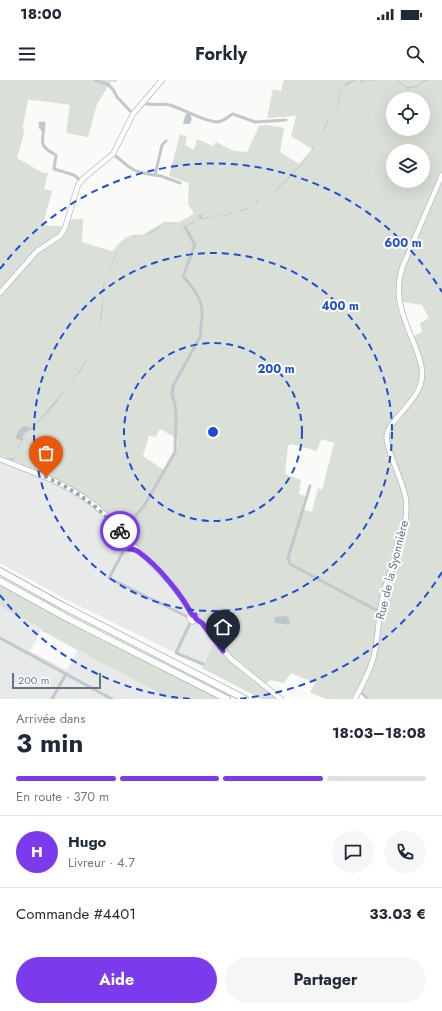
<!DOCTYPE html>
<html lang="fr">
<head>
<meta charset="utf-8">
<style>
	body { margin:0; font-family:Jost,sans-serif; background:#f6f6f7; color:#1f2937; height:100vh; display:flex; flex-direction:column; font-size:15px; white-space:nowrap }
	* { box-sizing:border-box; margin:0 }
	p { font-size:13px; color:#747a83 }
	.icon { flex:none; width:22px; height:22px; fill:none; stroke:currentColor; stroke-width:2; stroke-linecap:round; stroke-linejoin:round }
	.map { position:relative; height:619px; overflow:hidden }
	.drawer { display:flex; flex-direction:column; background:#fff; flex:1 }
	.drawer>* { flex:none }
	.buttons { position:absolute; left:386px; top:12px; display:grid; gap:8px }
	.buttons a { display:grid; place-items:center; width:44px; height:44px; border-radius:50%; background:#fff; box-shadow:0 4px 16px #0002; font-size:20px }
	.scale { position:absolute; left:12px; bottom:10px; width:89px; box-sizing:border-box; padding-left:4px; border:2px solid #657683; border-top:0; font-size:11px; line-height:14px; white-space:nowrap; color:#657683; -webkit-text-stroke:3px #fff; paint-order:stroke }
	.pin { position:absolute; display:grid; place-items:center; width:34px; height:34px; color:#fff; margin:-41px -17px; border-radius:50% 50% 50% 0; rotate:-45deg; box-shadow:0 0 4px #0007 }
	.pin .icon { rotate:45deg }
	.courier { position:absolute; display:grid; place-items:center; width:40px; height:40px; margin:-20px; border:3px solid #7c3aed; border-radius:50%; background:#fff; color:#222; box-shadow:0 1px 5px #0007 }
	.overview em { font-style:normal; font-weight:700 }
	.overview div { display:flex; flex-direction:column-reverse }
	.overview { display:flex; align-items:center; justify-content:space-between; height:68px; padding:0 16px }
	h1 { font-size:26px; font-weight:700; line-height:30px }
	.bar { display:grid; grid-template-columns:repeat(4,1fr); gap:6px 4px; align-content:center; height:48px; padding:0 16px }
	.bar i { height:5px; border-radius:3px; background:#e0e1e3 }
	.bar .selected { background:#7c3aed }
	.bar p { grid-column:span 4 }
	.line { display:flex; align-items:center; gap:10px; padding:0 16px; border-top:1px solid #e0e1e3 }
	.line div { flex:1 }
	.round { display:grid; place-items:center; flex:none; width:42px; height:42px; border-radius:21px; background:#f6f6f7 }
	.action { display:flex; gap:8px; margin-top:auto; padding:8px 16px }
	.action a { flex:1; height:46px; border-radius:24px; background:#7c3aed; color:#fff; font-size:16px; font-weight:700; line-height:46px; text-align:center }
	.action a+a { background:#f6f6f7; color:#1f2937 }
	.status { display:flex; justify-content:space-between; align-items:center; height:28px; padding:0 20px; background:#fff; direction:ltr }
	.status svg { height:11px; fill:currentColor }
	header { display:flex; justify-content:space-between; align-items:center; height:52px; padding:0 16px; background:#fff; font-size:18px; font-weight:700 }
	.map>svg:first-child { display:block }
</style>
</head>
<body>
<div class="status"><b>18:00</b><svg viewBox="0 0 49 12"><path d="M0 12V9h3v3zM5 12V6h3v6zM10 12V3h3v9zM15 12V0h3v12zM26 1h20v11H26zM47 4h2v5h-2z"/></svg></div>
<header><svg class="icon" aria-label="menu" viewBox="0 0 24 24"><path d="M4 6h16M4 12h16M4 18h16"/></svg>Forkly<svg class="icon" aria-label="search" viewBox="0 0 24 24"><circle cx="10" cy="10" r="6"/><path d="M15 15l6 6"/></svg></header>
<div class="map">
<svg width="442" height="619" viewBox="0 0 442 619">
	<rect width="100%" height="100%" fill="#fafaf8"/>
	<g fill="#e8e9e9">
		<path d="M 0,376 L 58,401 L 111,439 L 140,468 L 191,526 L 218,560 L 213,564 L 202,586 L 65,519 L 0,483 Z"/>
		<path d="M 0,526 L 42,549 L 30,571 L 67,590 L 78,570 L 170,619 L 0,619 Z"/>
	</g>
	<g fill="#dadfd7" fill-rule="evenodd">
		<path d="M 0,0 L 118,0 L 116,2 L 111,2 L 97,24 L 88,57 L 66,53 L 70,25 L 43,21 L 28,20 L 23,46 L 24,53 L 17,78 L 43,93 L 48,93 L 44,109 L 52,111 L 43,145 L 68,147 L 71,139 L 83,139 L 82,162 L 112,171 C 121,161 128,152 142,155 L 164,142 L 179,142 L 194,134 L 188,124 L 189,103 L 169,96 L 180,54 L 187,57 L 185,65 L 194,70 L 197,59 L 213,66 L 216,62 L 234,71 L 247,72 L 259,46 L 266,45 L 284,48 L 280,72 L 299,84 L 312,69 L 291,56 L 296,36 L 267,38 L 273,9 L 281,11 L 284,0 L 442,0 L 442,619 L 371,619 L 358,607 L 351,619 L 326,619 L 310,612 L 315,603 L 291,593 L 284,603 L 270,600 L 263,607 L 277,619 L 261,619 L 202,588 L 213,564 L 217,560 L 167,497 L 111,439 L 58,401 L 14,381 L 15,378 L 0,376 ZM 393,19 L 423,19 L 423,49 L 393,49 ZM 393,71 L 423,71 L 423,101 L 393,101 ZM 396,221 L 422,225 L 429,238 L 420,243 L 422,252 L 410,258 L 398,230 ZM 160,349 L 178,359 L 177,367 L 165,391 L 143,376 L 149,356 L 156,357 ZM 321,359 L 334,363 L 322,410 L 318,408 L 312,432 L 302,429 L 305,416 L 299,414 L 301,400 L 285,394 L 288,366 L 291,364 L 317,371 Z"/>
		<path d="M 0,505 L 95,557 L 220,619 L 170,619 L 42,551 L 42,549 L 0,526 Z"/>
	</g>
	<g fill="#bbc7cb">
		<path d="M 354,0 L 355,2 L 358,0 L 356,2 L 354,1 C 349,4 343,6 339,12 C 341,25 334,33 327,44 C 326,46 325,50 323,52 C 321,56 317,61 313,65 L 313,67 L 314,68 L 314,70 L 289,98 L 275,111 L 273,115 L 257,121 L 257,125 C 253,127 249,129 244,130 C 234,133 235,129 225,137 L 224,135 C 221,134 204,138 200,139 C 197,140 195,143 192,144 C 182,146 173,142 164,145 C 157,147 149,154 143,158 L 142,158 L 136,156 C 131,159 123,162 120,167 C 114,177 102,201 104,212 L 100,253 L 90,276 L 81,290 L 55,324 L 32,349 L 26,352 L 23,356 L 23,360 L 15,373 L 14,381 L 4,377 L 15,378 L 15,372 L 22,361 L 15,358 L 19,350 L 24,346 L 32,348 L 68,307 L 91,274 L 100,253 L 101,231 L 104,212 L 103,206 L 108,191 L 115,178 L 114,177 L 116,173 L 117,173 C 121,164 128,160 137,156 L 143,158 L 164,145 L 172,143 L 183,145 L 192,143 L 199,140 L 199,135 L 202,135 L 202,138 L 204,139 L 221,134 L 225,135 L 226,137 C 236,128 245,131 257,125 L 256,121 L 273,115 L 275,110 L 287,99 L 314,70 L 312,67 L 322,54 L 327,42 L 333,36 L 338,24 L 339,11 L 348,2 Z"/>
		<path d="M 187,33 L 190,34 C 192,37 192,41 190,44 L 183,44 L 185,36 Z"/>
		<path d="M 276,537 L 285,536 L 289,538 L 290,545 L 275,543 L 274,540 Z"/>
	</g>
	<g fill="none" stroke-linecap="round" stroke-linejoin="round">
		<g stroke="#bbc7cb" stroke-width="1">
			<path d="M 360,0 L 362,2 L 366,0"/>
			<path d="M 370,0 L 377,0"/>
			<path d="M 397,0 L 400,2 L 407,8 L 418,6 L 423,1 L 428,0"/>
		</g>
		<g stroke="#b3babf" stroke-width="6">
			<g id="secondary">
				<path d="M 0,213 L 37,171 L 60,156 L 65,148 L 78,105 L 85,97 L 113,74 L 133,34 L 162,0"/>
				<path d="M 0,379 C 34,393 71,404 99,429 C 110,438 118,450 128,461"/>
				<circle cx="127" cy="465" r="4"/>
				<path d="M 131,463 C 153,485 178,507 192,535"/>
				<circle cx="193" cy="538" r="3.5"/>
				<path d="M 196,539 L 202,543 L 216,562 L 231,579 L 281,619"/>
				<path d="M 355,619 C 362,605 371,590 374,575 C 379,555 378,534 383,515 C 391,484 409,453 406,421 C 405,403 384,368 387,354 C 388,348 393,343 396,339 C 408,324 423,312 422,292 C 422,283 418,275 415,266 C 404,239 393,217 402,188 L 442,95"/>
			</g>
		</g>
		<g stroke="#b4b9bd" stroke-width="8">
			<g id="highway">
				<path d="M 0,491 L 63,526 L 245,619"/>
				<path d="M 0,501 L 67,538 L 227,619"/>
			</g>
		</g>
		<g stroke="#c3c8cc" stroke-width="3">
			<path d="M 95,0 L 109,5 L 114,11 L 117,17 L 133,34"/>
			<path d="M 143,23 C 151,26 161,23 170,25 C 183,29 205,42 217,42 C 224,42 228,36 233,34 L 255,42 L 286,40"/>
			<path d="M 43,50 L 40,47 L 41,45 L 40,43 L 44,43 C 44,60 36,65 56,75 L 54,89 L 74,95 L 81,101"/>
			<path d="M 113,74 L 129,87 L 136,91 L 148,94 L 161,96 L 180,103"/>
			<path d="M 155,95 L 162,65 L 166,61"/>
			<path d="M 310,406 L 288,478 L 290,484 L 380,532"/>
			<path d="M 121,452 L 144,426 L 175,372 L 176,334 L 175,325 L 172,315 L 173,306 L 201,255 C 199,248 202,243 202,236 C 203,219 193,208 183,196 L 195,165 L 185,147"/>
			<path d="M 125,468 L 109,498 L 190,538"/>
			<path d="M 191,541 L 176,573 L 203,584"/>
			<path d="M 0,558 L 112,619"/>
			<path d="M 359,610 L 368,619"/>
			<path d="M 52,619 L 66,594"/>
		</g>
		<use href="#secondary" stroke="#fff" stroke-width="4.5"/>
		<use href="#highway" stroke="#fff" stroke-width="6"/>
	</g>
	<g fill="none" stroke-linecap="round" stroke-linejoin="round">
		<path stroke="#99a4ac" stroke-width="4" stroke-dasharray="0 7.2" d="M 46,397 C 78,412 97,425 120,451"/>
		<path stroke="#7c3aed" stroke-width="5" d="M 120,451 L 124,467 C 128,470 135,468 140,473 C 158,486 182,515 192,535 L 195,535 L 196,539 L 202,543 L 223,571"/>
	</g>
	<g fill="none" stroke="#1d4ed8" stroke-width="2" stroke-dasharray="7 5">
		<circle cx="213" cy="352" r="89"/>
		<circle cx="213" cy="352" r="179"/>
		<path d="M442 492A268 268 0 0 1 236 619M190 619A268 268 0 0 1 0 515M0 189A268 268 0 0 1 442 212"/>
	</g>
	<g text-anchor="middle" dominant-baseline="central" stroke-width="4" stroke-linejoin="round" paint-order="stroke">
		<g font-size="12" fill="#657683" stroke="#fff">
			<text transform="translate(392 490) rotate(-76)">Rue de la Syonnière</text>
		</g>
	</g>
	<circle cx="213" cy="352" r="6" fill="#1d4ed8" stroke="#fff" stroke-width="2"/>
	<g font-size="12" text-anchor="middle" font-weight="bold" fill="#1d4ed8" stroke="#fff" stroke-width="4" stroke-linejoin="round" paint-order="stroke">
		<text x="403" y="167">600 m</text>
		<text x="340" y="230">400 m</text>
		<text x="276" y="293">200 m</text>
	</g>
</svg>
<div class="buttons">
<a><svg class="icon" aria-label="locate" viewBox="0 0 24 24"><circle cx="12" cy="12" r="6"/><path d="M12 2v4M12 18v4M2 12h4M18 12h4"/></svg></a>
<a><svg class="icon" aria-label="layers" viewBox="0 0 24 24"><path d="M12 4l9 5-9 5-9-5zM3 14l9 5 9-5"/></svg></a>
</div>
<div class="scale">200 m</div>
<div class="pin" style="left:46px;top:397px;background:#ea580c"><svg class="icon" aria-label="bag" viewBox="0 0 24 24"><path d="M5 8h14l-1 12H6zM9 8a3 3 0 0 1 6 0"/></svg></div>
<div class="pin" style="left:223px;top:571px;background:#1f2937"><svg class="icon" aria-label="home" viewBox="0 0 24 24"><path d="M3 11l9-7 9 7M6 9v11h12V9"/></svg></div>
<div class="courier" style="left:120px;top:451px"><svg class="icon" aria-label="bike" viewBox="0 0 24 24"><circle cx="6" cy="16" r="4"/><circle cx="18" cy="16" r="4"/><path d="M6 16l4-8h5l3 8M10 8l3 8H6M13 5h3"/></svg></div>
</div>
<section class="drawer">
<div class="overview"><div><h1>3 min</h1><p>Arrivée dans</p></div><em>18:03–18:08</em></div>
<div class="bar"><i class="selected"></i><i class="selected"></i><i class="selected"></i><i></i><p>En route · 370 m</p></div>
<div class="line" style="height:72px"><b class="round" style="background:#7c3aed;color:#fff">H</b><div><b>Hugo</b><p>Livreur · 4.7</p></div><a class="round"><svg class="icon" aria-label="chat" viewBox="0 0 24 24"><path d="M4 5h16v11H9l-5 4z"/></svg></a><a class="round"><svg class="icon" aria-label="phone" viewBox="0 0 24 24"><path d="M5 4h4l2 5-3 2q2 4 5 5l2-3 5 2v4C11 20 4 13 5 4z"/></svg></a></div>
<div class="line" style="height:52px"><div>Commande #4401</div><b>33.03 €</b></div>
<div class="action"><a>Aide</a><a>Partager</a></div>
</section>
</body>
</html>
